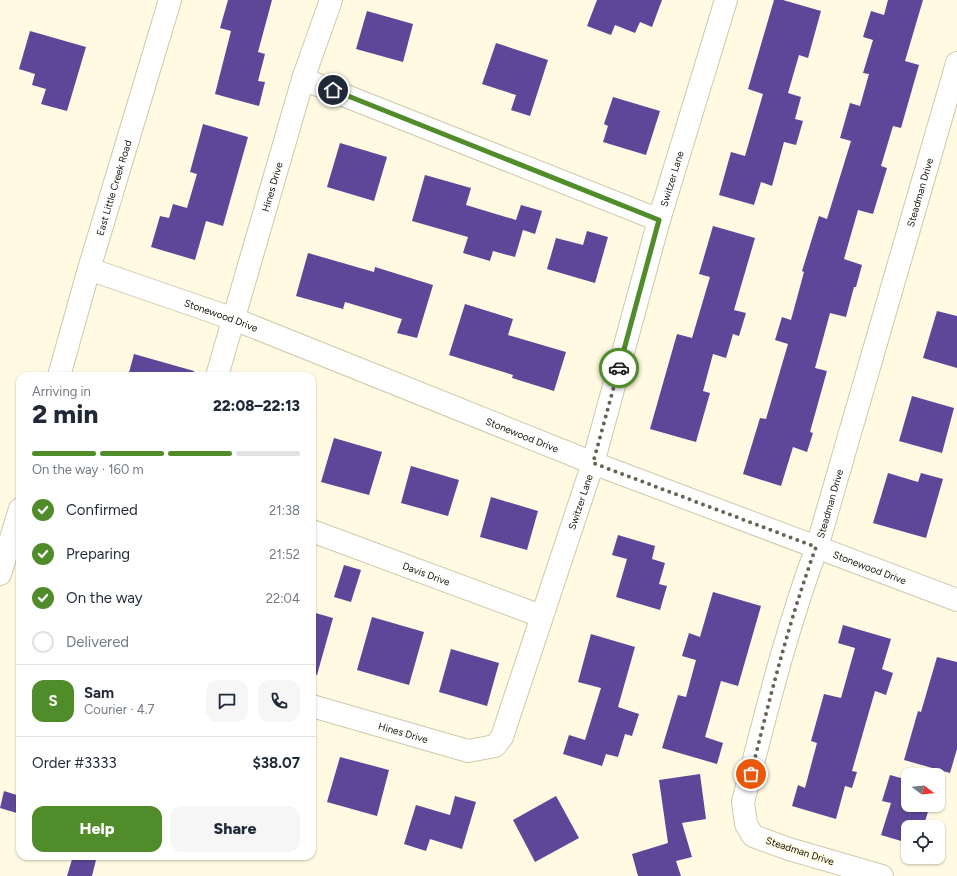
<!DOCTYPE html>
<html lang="en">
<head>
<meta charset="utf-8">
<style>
	body { margin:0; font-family:Figtree,sans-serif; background:#f6f6f7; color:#1f2937; height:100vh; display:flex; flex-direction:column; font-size:15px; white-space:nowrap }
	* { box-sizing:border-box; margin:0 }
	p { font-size:13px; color:#747a83 }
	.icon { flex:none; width:22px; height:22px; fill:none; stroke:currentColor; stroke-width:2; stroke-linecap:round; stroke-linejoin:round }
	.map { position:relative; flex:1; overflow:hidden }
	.details { position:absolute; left:16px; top:372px; width:300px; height:488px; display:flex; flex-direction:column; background:#fff; border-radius:12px; box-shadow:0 1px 3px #0004 }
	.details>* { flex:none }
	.needle { width:26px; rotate:106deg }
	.fabs { position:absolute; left:901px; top:768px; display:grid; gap:8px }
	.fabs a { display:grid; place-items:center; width:44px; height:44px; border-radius:8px; background:#fff; box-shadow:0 1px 3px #0004; font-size:20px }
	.pin { position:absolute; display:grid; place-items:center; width:34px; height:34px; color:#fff; margin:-17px; border:2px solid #fff; border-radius:50%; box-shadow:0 1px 4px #0007 }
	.courier { position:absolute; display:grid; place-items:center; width:40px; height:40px; margin:-20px; border:3px solid #508c2a; border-radius:50%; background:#fff; color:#222; box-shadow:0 1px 5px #0007 }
	.head em { font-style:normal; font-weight:800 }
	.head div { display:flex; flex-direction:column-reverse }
	.head { display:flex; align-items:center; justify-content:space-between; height:68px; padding:0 16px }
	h1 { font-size:26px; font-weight:800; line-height:30px }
	.bar { display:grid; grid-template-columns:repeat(4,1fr); gap:6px 4px; align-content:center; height:48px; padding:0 16px }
	.bar i { height:5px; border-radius:3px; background:#e0e1e3 }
	.bar .selected { background:#508c2a }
	.bar p { grid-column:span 4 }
	.line { display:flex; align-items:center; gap:10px; padding:0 16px; border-top:1px solid #e0e1e3 }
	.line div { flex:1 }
	.round { display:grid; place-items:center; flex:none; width:42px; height:42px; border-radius:12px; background:#f6f6f7 }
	ol { padding:0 16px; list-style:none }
	li { display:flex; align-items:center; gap:12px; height:44px }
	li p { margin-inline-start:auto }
	li .icon { padding:4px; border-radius:50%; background:#508c2a; color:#fff; stroke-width:4 }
	li:last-child { color:#747a83 }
	li i { width:22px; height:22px; border:2px solid #e0e1e3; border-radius:50% }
	.action { display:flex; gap:8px; margin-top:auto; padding:8px 16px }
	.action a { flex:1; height:46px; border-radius:12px; background:#508c2a; color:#fff; font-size:16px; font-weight:800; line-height:46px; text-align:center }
	.action a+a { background:#f6f6f7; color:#1f2937 }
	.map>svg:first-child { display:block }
</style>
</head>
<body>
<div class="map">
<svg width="957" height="876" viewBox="0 0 957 876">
	<rect width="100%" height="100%" fill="#fffae1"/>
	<g fill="#5e4799">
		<path d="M 228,0 L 272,0 L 258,52 L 265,54 L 258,81 L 265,82 L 259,106 L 215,94 L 231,31 L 220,28 Z"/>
		<path d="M 597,0 L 662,0 L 652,27 L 640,22 L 635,33 L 615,25 L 611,35 L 587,26 Z"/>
		<path d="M 774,0 L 783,0 L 821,11 L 808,58 L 799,55 L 788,93 L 801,97 L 795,119 L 803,121 L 796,145 L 784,142 L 772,186 L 761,182 L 754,205 L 719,195 L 731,152 L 745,156 L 763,94 L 748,89 Z"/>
		<path d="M 888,0 L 923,0 L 905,61 L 919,65 L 901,128 L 893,126 L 881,166 L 887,168 L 873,214 L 858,210 L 844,259 L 862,265 L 856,287 L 854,287 L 846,317 L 830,313 L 815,368 L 827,371 L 810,432 L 813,433 L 807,452 L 793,447 L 781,486 L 743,474 L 760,418 L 766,419 L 788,344 L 775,340 L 782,317 L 791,320 L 804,272 L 802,271 L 819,216 L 827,219 L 851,141 L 840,138 L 850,103 L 860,106 L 869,74 L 863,73 L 873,40 L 863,37 L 871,11 L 884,15 Z"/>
		<path d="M 367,11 L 413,24 L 403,62 L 356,49 Z"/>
		<path d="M 30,31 L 86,47 L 67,111 L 41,104 L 46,89 L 32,85 L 35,74 L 19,69 Z"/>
		<path d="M 496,43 L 548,60 L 530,116 L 511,110 L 516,95 L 482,84 Z"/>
		<path d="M 613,97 L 660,111 L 646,155 L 603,142 L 608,126 L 604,124 Z"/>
		<path d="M 203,124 L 248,137 L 223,226 L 206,221 L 195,260 L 151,247 L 160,216 L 169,218 L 173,204 L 187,208 L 197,174 L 190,172 Z"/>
		<path d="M 340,143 L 387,157 L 374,201 L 327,187 Z"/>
		<path d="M 425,175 L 471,188 L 466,205 L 516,220 L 521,205 L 542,211 L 535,234 L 523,230 L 515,257 L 493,251 L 490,261 L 463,253 L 468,237 L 412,221 Z"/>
		<path d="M 713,226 L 755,238 L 734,310 L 746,313 L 739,336 L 733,334 L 726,358 L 713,354 L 703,391 L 710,393 L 696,442 L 650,429 L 677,334 L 692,338 L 710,277 L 699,274 Z"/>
		<path d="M 587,231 L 608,237 L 595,283 L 547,269 L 556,238 L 583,245 Z"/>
		<path d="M 308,253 L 374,272 L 375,267 L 433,285 L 417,338 L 397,333 L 402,319 L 345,302 L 343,309 L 296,296 Z"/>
		<path d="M 465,304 L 513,319 L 508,335 L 566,352 L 554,391 L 512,378 L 513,375 L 449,355 Z"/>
		<path d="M 937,311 L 957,316 L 957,368 L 923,358 Z"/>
		<path d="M 134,354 L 194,371 L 194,376 L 128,376 Z"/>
		<path d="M 912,396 L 954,408 L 942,453 L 899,441 Z"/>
		<path d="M 334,438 L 382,452 L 369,495 L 321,482 Z"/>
		<path d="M 411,466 L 459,480 L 448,516 L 401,503 Z"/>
		<path d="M 888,473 L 918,482 L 921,473 L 943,479 L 926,538 L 873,523 Z"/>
		<path d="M 491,497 L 538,511 L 527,550 L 480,537 Z"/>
		<path d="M 618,535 L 655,546 L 652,559 L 665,563 L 659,584 L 667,586 L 660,610 L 616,597 L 627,559 L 612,555 Z"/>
		<path d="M 344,565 L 361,570 L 351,602 L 334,597 Z"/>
		<path d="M 713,592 L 761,606 L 738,686 L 721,681 L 705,737 L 723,743 L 717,764 L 662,748 L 678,695 L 686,697 L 696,660 L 682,656 L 689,633 L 700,637 Z"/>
		<path d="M 312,612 L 333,618 L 317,675 L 312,675 Z"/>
		<path d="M 372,617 L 424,632 L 409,685 L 357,670 Z"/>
		<path d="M 843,625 L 891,639 L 882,669 L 893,673 L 886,695 L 875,691 L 852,771 L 857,772 L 852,788 L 845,786 L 836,819 L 792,806 L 798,785 L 805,788 L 817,743 L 811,741 L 824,694 L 841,698 L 855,648 L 838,643 Z"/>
		<path d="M 591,634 L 635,647 L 618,707 L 639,714 L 632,736 L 625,734 L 618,757 L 606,754 L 602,766 L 563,754 L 569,735 L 585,740 L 601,688 L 578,682 Z"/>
		<path d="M 451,649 L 499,663 L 487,706 L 439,692 Z"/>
		<path d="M 937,657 L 957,662 L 957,749 L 950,773 L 904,760 L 918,711 L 921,712 Z"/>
		<path d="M 340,757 L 389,770 L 377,816 L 327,802 Z"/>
		<path d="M 700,774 L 706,819 L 682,823 L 692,857 L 676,861 L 681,876 L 638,876 L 632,854 L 668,843 L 659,780 Z"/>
		<path d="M 890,775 L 908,780 L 908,805 L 930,805 L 924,825 L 929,827 L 908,827 L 908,843 L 881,835 L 891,803 L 882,801 Z"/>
		<path d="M 4,791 L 20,796 L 20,814 L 0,808 Z"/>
		<path d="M 455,796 L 476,802 L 462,849 L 430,839 L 426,851 L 404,844 L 416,805 L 450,815 Z"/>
		<path d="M 556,796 L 579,838 L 535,862 L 513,820 Z"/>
		<path d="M 73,856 L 81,856 L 96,860 L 92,876 L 67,876 Z"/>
	</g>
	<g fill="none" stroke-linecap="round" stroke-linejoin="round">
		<g stroke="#cfc9ab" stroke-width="24">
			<g id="minor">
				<path d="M 303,79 L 659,220"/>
				<path id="s1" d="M 89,269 L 234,319 L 593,463 L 957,600"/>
				<path id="s2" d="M 59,376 L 89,269 L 170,0"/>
				<path id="s3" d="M 217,376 L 303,79 L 331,0"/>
				<path id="s4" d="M 312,531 L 541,616"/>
				<path d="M 0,574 L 20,509"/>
				<path id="s5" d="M 312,706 L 468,751 L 495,746 L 502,737 L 593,463 L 659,220 L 726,0"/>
				<path id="s6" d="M 882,876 L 789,849 L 753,836 L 746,824 L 743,802 C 765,717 786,630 817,547 L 957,63"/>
			</g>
		</g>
		<use href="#minor" stroke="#fff" stroke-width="22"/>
	</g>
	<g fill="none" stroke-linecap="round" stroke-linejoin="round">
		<path stroke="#676454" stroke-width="4" stroke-dasharray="0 7.2" d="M 619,368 L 593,463 L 816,547 C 789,621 770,697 751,774"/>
		<path stroke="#508c2a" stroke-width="5" d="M 333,90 L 659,220 L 619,368"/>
	</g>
	<g text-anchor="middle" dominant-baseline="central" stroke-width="4" stroke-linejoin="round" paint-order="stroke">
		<g font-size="10" fill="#151308" stroke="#fffae1">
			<text stroke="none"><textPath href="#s5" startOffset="785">Switzer Lane</textPath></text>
			<text stroke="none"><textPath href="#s3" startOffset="197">Hines Drive</textPath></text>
			<text stroke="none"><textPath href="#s2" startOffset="196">East Little Creek Road</textPath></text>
			<text stroke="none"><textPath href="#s6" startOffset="806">Steadman Drive</textPath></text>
			<text stroke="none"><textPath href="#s1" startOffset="140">Stonewood Drive</textPath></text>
			<text stroke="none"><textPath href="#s1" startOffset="464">Stonewood Drive</textPath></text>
			<text stroke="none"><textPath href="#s5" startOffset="449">Switzer Lane</textPath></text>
			<text stroke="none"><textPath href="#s6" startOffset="482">Steadman Drive</textPath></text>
			<text stroke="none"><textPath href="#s1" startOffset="836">Stonewood Drive</textPath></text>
			<text stroke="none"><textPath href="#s4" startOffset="122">Davis Drive</textPath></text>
			<text stroke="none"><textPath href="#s5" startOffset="95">Hines Drive</textPath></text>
			<text transform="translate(800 851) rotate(18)">Steadman Drive</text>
		</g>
	</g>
</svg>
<div class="fabs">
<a><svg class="needle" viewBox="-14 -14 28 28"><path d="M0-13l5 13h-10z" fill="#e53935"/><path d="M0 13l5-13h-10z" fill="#747a83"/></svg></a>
<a><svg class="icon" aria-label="locate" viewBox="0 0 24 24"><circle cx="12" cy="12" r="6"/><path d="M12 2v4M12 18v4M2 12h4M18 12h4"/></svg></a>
</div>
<div class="pin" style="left:751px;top:774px;background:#ea580c"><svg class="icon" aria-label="bag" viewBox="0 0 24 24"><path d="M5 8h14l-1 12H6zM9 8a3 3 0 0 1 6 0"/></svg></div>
<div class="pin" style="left:333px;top:90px;background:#1f2937"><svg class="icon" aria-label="home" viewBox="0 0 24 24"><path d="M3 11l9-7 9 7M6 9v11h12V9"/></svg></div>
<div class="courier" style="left:619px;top:368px"><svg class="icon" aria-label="car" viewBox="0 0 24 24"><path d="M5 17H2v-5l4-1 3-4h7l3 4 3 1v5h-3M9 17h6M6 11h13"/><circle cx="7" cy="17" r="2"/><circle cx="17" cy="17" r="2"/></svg></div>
<section class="details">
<div class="head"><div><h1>2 min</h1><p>Arriving in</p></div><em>22:08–22:13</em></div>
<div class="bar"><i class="selected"></i><i class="selected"></i><i class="selected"></i><i></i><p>On the way · 160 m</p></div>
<ol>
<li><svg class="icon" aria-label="check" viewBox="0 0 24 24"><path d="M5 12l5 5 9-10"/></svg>Confirmed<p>21:38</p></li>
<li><svg class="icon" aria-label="check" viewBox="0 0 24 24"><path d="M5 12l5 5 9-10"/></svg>Preparing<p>21:52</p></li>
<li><svg class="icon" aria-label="check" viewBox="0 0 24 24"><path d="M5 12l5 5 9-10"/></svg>On the way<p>22:04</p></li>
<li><i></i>Delivered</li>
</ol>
<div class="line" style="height:72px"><b class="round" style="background:#508c2a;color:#fff">S</b><div><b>Sam</b><p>Courier · 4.7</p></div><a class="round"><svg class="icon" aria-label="chat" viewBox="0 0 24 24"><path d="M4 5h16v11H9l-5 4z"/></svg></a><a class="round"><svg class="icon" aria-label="phone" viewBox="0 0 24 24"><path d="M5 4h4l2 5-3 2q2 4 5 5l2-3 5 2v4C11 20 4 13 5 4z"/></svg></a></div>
<div class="line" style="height:52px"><div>Order #3333</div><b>$38.07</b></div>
<div class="action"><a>Help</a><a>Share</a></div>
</section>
</div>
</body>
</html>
